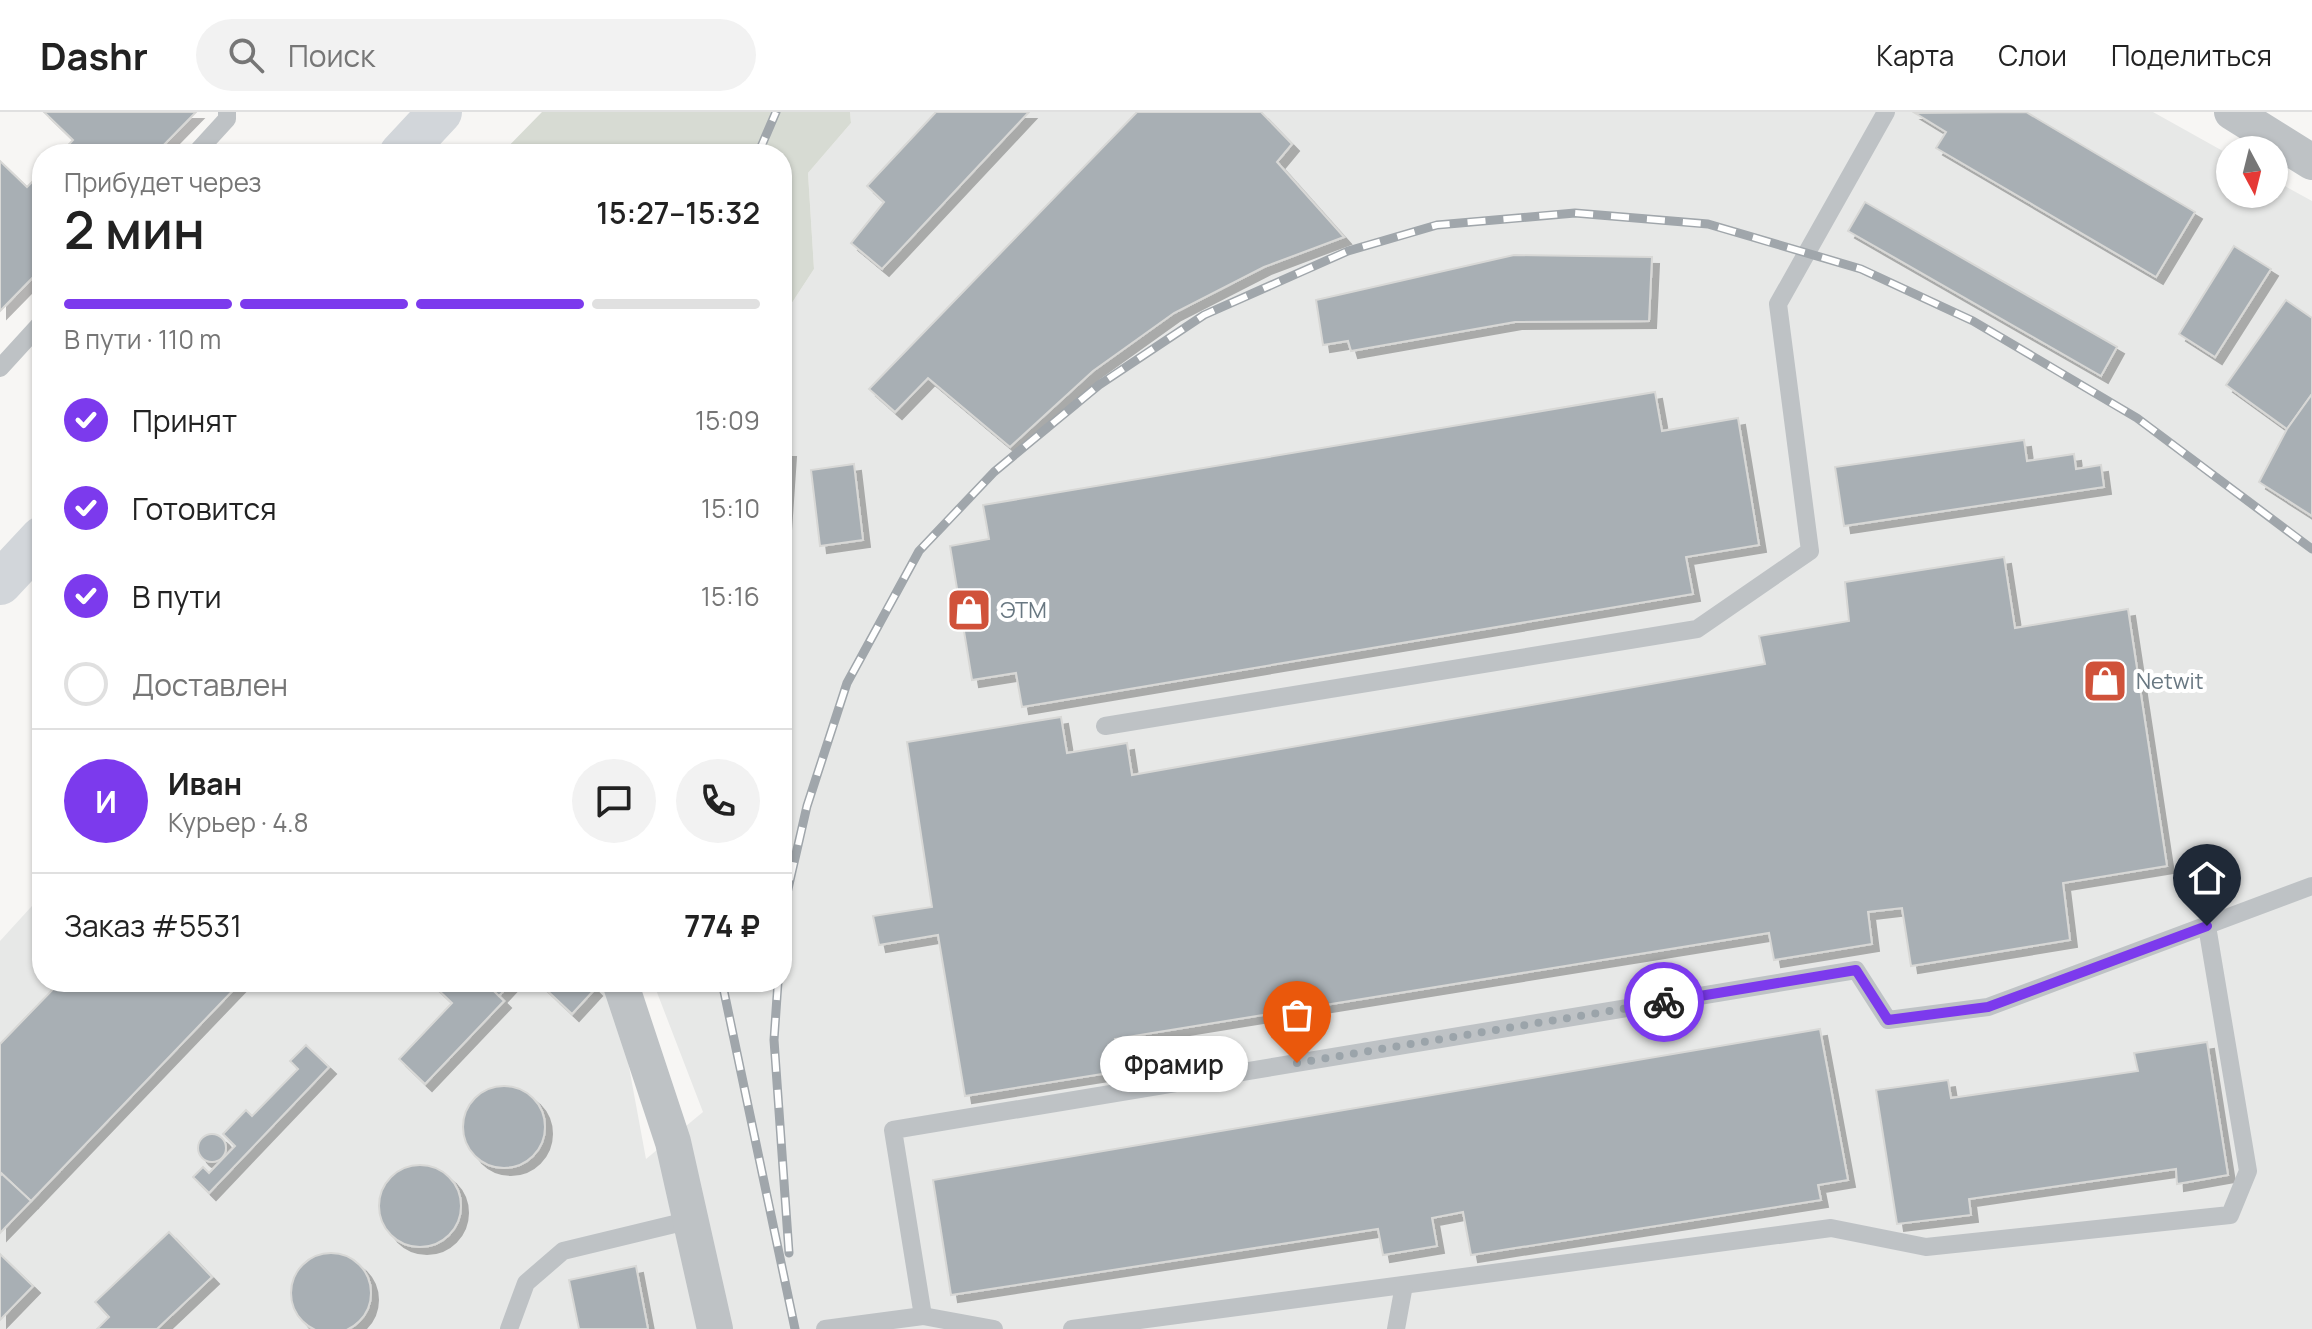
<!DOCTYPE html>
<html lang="ru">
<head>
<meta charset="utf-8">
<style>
	body { margin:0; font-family:Manrope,sans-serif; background:#f2f2f2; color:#222; height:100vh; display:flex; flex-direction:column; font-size:30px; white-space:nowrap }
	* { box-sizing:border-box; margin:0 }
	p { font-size:26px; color:#767676 }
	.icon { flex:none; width:44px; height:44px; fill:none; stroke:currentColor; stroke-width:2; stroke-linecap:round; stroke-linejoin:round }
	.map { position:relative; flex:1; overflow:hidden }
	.panel { position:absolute; left:32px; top:32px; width:760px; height:848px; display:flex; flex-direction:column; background:#fff; border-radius:32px; box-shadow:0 2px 6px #0004 }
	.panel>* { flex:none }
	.needle { width:52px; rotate:173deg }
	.buttons { position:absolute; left:2216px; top:24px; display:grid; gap:16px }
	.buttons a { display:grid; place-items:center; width:72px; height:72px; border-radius:50%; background:#fff; box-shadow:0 2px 6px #0004; font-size:40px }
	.pin { position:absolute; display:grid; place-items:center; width:68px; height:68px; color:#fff; margin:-82px -34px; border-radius:50% 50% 50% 0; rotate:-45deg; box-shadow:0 0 8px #0007 }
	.pin .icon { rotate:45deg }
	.courier { position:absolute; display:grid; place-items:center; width:80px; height:80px; margin:-40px; border:6px solid #7c3aed; border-radius:50%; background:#fff; color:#222; box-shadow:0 2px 10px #0007 }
	.bubble { position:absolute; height:56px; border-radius:28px; background:#fff; box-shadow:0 2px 6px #0004; font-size:26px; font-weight:600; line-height:56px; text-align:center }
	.overview em { font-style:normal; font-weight:600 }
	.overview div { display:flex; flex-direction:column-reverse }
	.overview { display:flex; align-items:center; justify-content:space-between; height:136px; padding:0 32px }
	h1 { font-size:52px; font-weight:600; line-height:60px }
	.bar { display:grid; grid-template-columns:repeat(4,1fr); gap:12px 8px; align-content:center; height:96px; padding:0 32px }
	.bar i { height:10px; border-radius:6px; background:#e0e0e0 }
	.bar .selected { background:#7c3aed }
	.bar p { grid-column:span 4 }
	.line { display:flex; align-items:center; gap:20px; padding:0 32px; border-top:2px solid #e0e0e0 }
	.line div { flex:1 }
	.round { display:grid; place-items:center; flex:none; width:84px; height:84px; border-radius:42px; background:#f2f2f2 }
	ol { padding:0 32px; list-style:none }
	li { display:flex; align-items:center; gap:24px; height:88px }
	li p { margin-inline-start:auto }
	li .icon { padding:8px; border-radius:50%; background:#7c3aed; color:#fff; stroke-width:4 }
	li:last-child { color:#767676 }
	li i { width:44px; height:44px; border:4px solid #e0e0e0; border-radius:50% }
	header { display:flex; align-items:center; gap:48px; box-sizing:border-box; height:112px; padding:0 40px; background:#fff; border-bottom:2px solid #e0e0e0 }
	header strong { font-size:38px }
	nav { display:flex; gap:44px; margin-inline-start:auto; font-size:28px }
	.search { width:560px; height:72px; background:#f2f2f2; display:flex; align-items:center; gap:20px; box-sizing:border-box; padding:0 28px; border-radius:44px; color:#767676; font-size:30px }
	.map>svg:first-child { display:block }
</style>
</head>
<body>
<header>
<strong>Dashr</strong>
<div class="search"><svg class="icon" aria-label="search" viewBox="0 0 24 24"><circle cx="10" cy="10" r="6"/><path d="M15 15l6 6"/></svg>Поиск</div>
<nav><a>Карта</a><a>Слои</a><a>Поделиться</a></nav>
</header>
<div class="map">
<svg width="2312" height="1217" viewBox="0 0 2312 1217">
	<defs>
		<filter id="shadow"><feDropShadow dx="7" dy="7" stdDeviation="0" flood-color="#0004"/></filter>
	</defs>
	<rect width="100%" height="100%" fill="#f7f6f4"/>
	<path fill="#e7e8e7" d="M 850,0 L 2153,0 L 2230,43 L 2230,82 L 2274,82 L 2274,68 L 2312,89 L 2312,1217 L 0,1217 L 0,829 L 42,783 L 42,870 L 600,870 L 617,890 L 646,1047 L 703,1000 L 653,870 L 782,870 L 782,206 L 814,157 L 808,61 L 851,11 Z"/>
	<path fill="#d7dbd3" d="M 542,0 L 850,0 L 851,11 L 808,61 L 814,157 L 782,206 L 782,42 L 501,42 Z"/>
	<g fill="#a8afb4" stroke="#d8d8d6" stroke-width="2" filter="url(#shadow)">
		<path d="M 44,0 L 196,0 L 155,42 L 60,42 L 73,28 Z"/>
		<path d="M 936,0 L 1029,0 L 882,157 L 851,131 L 884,90 L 867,74 Z"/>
		<path d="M 1137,0 L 1261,0 L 1292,32 L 1277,50 L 1344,125 L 1264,155 L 1174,201 L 1093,259 L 1010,335 L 928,266 L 895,300 L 869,277 Z"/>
		<path d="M 2026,0 L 2195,100 L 2156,165 L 1936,36 L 1946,20 L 1915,1 Z"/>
		<path d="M 0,49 L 27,75 L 42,60 L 42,156 L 0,199 Z"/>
		<path d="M 1865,90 L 2117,235 L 2101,264 L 1848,119 Z"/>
		<path d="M 2234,134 L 2271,157 L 2215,245 L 2179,222 Z"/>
		<path d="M 1514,143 L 1652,145 L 1649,209 L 1515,210 L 1351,239 L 1348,229 L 1323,233 L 1316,188 Z"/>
		<path d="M 2286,188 L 2312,206 L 2312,282 L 2287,317 L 2226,273 Z"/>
		<path d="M 1655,280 L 1662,319 L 1738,306 L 1759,433 L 1686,445 L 1693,482 L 1022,595 L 1016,561 L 972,568 L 950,434 L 989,427 L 983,393 Z"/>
		<path d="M 2312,282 L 2312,404 L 2259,370 L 2287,317 Z"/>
		<path d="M 2024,328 L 2027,349 L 2074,342 L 2076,357 L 2101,353 L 2104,375 L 1844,414 L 1835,355 Z"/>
		<path d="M 782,338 L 789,338 L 782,441 Z"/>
		<path d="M 854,352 L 863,428 L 820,434 L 811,358 Z"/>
		<path d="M 2004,445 L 2015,516 L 2128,497 L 2167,754 L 2063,771 L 2070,828 L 1911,854 L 1902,796 L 1868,800 L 1872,832 L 1774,848 L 1769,821 L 1115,927 L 1121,959 L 965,984 L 938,823 L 879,833 L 873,804 L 932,795 L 907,630 L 1061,605 L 1067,641 L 1127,631 L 1132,663 L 1765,552 L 1759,524 L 1849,509 L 1845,470 Z"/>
		<path d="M 60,870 L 241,870 L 31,1089 L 0,1060 L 0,932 Z"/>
		<path d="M 430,870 L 485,870 L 504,889 L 425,972 L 399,947 L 452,891 Z"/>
		<path d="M 485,870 L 512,870 L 499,884 Z"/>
		<path d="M 538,870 L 588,870 L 595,877 L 572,902 Z"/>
		<path d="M 1820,917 L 1848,1068 L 1818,1073 L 1821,1088 L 1471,1143 L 1463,1100 L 1432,1106 L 1437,1134 L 1383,1143 L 1378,1117 L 951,1183 L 933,1068 Z"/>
		<path d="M 2207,930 L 2228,1063 L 2177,1072 L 2176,1057 L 1969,1087 L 1971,1103 L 1897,1112 L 1876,978 L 1948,968 L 1951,986 L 2138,959 L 2134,941 Z"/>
		<path d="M 306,933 L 329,955 L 209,1081 L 193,1065 L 203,1055 L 209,1061 L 235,1034 L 223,1022 L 246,998 L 252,1004 L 298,957 L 290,949 Z"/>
		<circle cx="504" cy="1015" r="41"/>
		<circle cx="212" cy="1036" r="14"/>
		<circle cx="420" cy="1094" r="41"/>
		<path d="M 2,1062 L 31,1089 L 0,1121 L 0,1064 Z"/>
		<path d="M 169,1120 L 212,1165 L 157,1217 L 97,1217 L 109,1205 L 95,1190 Z"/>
		<circle cx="331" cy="1181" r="40"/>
		<path d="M 0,1142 L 33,1174 L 0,1208 Z"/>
		<path d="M 636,1154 L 648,1217 L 579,1217 L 569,1168 Z"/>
	</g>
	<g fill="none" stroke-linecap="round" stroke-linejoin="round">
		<g stroke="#bec2c5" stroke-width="18">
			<path d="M 195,42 L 227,7 L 227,0"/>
			<path d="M 0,256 L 42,210"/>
			<path d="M 1105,614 L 1697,517 L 1810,439 L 1778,192 L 1886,0"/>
			<path d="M 923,1204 L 994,1217"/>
			<path d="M 509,1217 L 526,1171 L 563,1139 L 691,1108"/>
			<path d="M 825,1217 L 923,1204 L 893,1018 L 1856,858 L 1888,908 L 1988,895 L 2312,774"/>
			<path d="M 1072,1217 L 1831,1116 L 1926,1135 L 2230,1103 L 2248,1059 L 2207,814"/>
			<path d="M 1396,1217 L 1404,1173"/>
		</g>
		<g stroke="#bec2c5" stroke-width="36">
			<path d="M 2232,0 L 2312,50"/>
			<path d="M 620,870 L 673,1030 L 715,1217"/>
		</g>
		<g stroke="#d2d6da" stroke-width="44">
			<path d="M 401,42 L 440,0"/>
			<path d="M 0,471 L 42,426"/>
		</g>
		<g stroke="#a0a6ab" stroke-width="9">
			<g id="rail">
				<path d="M 758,42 L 776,0"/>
				<path d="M 782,803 L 807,694 L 847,571 L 919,439 L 994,360 L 1099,273 L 1204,203 L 1348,139 L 1437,113 L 1575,101 L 1708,112 L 1861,157 L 1973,209 L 2137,306 L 2312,437"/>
				<path d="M 722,870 L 795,1217"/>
				<path d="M 778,870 L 774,928 L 789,1141"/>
			</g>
		</g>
		<use href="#rail" stroke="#fff" stroke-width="6" stroke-dasharray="18" stroke-linecap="butt"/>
	</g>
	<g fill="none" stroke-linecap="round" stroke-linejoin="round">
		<path stroke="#9ba4aa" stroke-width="8" stroke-dasharray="0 14.4" d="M 1297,951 L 1664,890"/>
		<path stroke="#7c3aed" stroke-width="10" d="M 1664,890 L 1856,858 L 1888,908 L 1988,895 L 2207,814"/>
	</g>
	<defs>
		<g id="shop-square" transform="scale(2.3)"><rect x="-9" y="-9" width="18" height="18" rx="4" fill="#d0523a" stroke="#fff"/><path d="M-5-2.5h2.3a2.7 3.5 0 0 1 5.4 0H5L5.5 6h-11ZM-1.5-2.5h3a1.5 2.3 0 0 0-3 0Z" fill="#fff"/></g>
	</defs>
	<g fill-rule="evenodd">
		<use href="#shop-square" x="969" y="498"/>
		<use href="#shop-square" x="2105" y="569"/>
	</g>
	<g text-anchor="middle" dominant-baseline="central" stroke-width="8" stroke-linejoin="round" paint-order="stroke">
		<g font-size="22" fill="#697882" stroke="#fff" text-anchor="start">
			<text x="1000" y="498">ЭТМ</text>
			<text x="2136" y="569">Netwit</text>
		</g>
	</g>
</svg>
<div class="buttons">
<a><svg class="needle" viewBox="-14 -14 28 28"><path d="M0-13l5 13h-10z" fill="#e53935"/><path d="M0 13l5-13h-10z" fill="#767676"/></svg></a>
</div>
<div class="pin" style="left:1297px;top:951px;background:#ea580c"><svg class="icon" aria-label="bag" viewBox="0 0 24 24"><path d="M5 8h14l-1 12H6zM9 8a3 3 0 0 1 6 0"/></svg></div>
<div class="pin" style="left:2207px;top:814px;background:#1f2937"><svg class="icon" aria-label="home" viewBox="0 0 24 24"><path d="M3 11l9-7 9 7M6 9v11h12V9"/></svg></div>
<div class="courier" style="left:1664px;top:890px"><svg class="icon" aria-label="bike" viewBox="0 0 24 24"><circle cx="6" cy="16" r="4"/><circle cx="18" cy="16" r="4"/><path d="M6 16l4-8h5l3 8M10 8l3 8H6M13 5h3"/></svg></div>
<div class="bubble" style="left:1100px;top:924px;width:148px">Фрамир</div>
<section class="panel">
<div class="overview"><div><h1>2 мин</h1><p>Прибудет через</p></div><em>15:27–15:32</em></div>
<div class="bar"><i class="selected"></i><i class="selected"></i><i class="selected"></i><i></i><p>В пути · 110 m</p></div>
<ol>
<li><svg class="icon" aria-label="check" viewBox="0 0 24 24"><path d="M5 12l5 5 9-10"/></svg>Принят<p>15:09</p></li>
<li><svg class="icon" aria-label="check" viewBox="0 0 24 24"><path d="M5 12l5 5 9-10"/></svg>Готовится<p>15:10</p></li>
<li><svg class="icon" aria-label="check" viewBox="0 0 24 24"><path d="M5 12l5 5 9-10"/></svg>В пути<p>15:16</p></li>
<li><i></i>Доставлен</li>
</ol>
<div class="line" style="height:144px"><b class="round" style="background:#7c3aed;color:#fff">И</b><div><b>Иван</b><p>Курьер · 4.8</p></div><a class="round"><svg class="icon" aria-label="chat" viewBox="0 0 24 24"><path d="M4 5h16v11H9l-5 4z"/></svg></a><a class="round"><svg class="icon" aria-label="phone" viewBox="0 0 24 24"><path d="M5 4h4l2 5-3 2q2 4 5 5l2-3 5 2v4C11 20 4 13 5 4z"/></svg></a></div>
<div class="line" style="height:104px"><div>Заказ #5531</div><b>774 ₽</b></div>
</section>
</div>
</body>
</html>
